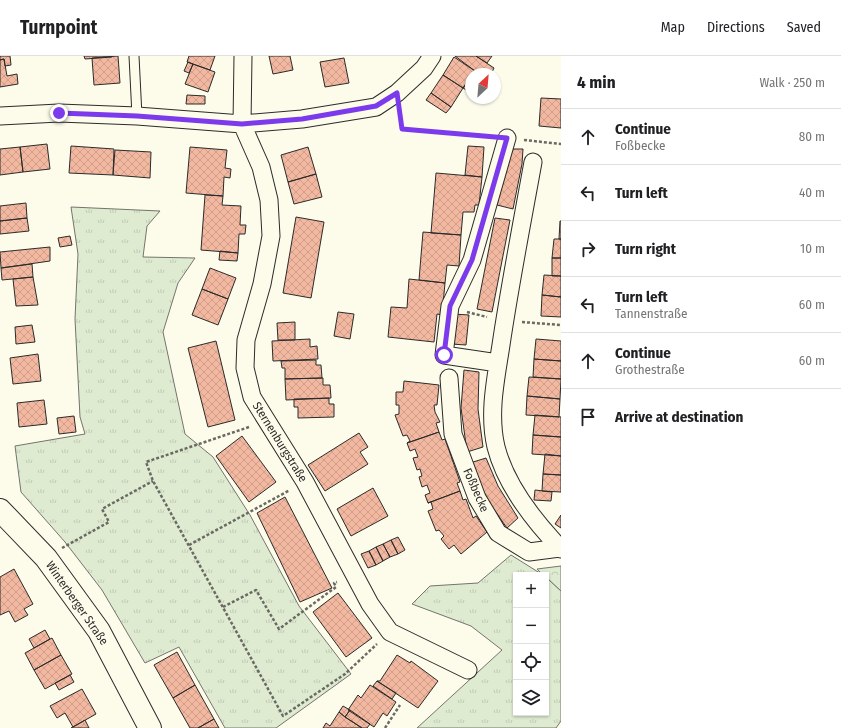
<!DOCTYPE html>
<html lang="en">
<head>
<meta charset="utf-8">
<style>
	:root { --surface:#fff; --page:#f2f2f2; --text:#202124; --muted:#757577; --line:#e0e0e0 }
	body { margin:0; font-family:"Fira Sans Condensed",sans-serif; background:var(--page); color:var(--text) }
	.controls { position:absolute; right:12px; bottom:12px; display:grid; overflow:hidden; border-radius:0px; box-shadow:0 1px 3px #0004 }
	.controls button { width:36px; height:36px; display:grid; place-items:center; padding:0; border:0; border-bottom:1px solid var(--line); background:var(--surface); color:var(--text); font:20px sans-serif }
	.compass { position:absolute; left:465px; top:12px; width:36px; height:36px; border-radius:50%; background:var(--surface); box-shadow:0 1px 3px #0004; rotate:26deg }
	.stop { position:absolute; width:12px; height:12px; margin:-9px; border:3px solid #7c3aed; border-radius:50%; background:#fff }
	.stop.end { background:#7c3aed; border-color:#fff; box-shadow:0 1px 4px #0008 }
	.list { margin:0; padding:0; list-style:none }
	h2 { display:flex; justify-content:space-between; align-items:center; height:52px; margin:0; padding:0 16px; font-size:17px }
	h2 small { font-size:13px; font-weight:400; color:var(--muted) }
	.list li { display:grid; grid-template-columns:26px 1fr auto; gap:12px; align-items:center; box-sizing:border-box; height:56px; padding:0 16px; border-top:1px solid var(--line) }
	.list b { display:block; font-size:15px; white-space:nowrap }
	.list p { margin:0; font-size:13px; white-space:nowrap; color:var(--muted) }
	.list em { font-size:13px; font-style:normal; color:var(--muted) }
	.icon { flex:none; width:22px; height:22px; fill:none; stroke:currentColor; stroke-width:2; stroke-linecap:round; stroke-linejoin:round }
	.map { position:relative; flex:none; width:561px; height:672px; overflow:hidden }
	header { display:flex; align-items:center; gap:24px; box-sizing:border-box; height:56px; padding:0 20px; background:var(--surface); border-bottom:1px solid var(--line) }
	header strong { font-size:19px }
	nav { display:flex; gap:22px; margin-inline-start:auto; font-size:14px }
	main { display:flex }
	aside { flex:1; background:var(--surface) }
	.map>svg:first-child { display:block }
	.grass { fill:url(#grass-tufts); stroke:#74746e }
	.forest { fill:url(#forest-crowns); stroke:#74746e }
	.building { fill:url(#building-cross-hatch); stroke:#2b2b2b }
	.lines { fill:none; stroke-linecap:round; stroke-linejoin:round }
	.lane-casing { stroke:#2b2b2b; stroke-width:11 }
	.street-casing { stroke:#2b2b2b; stroke-width:19 }
	.primary-casing { stroke:#2b2b2b; stroke-width:24 }
	.path { stroke:#6a6964; stroke-width:2.5; stroke-dasharray:3 2; stroke-linecap:butt }
	.lane { stroke:#fdfbea; stroke-width:9 }
	.street { stroke:#fdfbea; stroke-width:17 }
	.primary { stroke:#fdfbea; stroke-width:22 }
	.route { stroke:#7c3aed; stroke-width:5 }
	.labels { text-anchor:middle; dominant-baseline:central; stroke-width:3; stroke-linejoin:round; paint-order:stroke }
	.street-label { font-size:12px; fill:#2b2b2b; stroke:#fdfbea }
</style>
</head>
<body>
<header>
<strong>Turnpoint</strong>
<nav><a>Map</a><a>Directions</a><a>Saved</a></nav>
</header>
<main>
<div class="map">
<svg width="561" height="672" viewBox="0 0 561 672">
	<defs>
		<pattern id="grass-tufts" width="24" height="20" patternUnits="userSpaceOnUse"><rect width="24" height="20" fill="#deebd1"/><path d="M3 7l-1-3M5 7V3M7 7l1-3M15 17l-1-3M17 17v-4M19 17l1-3" fill="none" stroke="#bfcab4"/></pattern>
		<pattern id="forest-crowns" width="20" height="18" patternUnits="userSpaceOnUse"><rect width="20" height="18" fill="#deebd1"/><path d="M2 6a3 3 0 1 1 6 0M12 15a3 3 0 1 1 6 0" fill="none" stroke="#bfcab4"/></pattern>
		<pattern id="building-cross-hatch" width="8" height="8" patternUnits="userSpaceOnUse"><rect width="8" height="8" fill="#f2b8a0"/><path d="M0 0l8 8M0 8l8-8" fill="none" stroke="#d09e8a"/></pattern>
	</defs>
	<rect width="100%" height="100%" fill="#fdfbea"/>
	<path class="grass" d="M71,151L160,155L147,170L143,201L195,202L178,227L163,276L185,378L213,401L250,459L299,550L351,618L276,672H225L179,591L145,607L102,534L65,486L21,436L15,390L85,378L80,361L75,263L78,198Z
		M511,499L543,519H516V657H546V521L561,535V665L556,672H417L502,594L471,570L412,548L430,530L478,527Z"/>
	<path class="forest" d="M561,510V535L546,521V519H543L537,513Z"/>
	<path class="building" d="M0,0H10L11,9L5,10L4,3L0,4Z
		M84,0H112V1L85,3Z
		M118,0L120,27L94,29L92,2Z
		M189,0H215L210,14L187,6Z
		M269,0H290L293,14L273,18Z
		M455,0H476L494,12L491,18H473L475,15Z
		M476,0H492L487,7Z
		M454,1L475,15L463,32L443,19Z
		M344,2L349,27L325,31L320,6Z
		M4,3L7,20L17,18L18,28L0,31V4Z
		M188,6L193,8L189,17L184,15Z
		M193,8L215,16L208,36L185,28Z
		M443,19L463,32L451,51L431,37Z
		M471,20V37L463,32Z
		M431,37L451,51L446,57L426,44Z
		M187,39L205,40V48H186Z
		M541,42L561,43V72L539,70Z
		M47,88L50,113L23,116L20,91Z
		M71,90L114,93L113,119L69,117Z
		M468,90L484,91L482,121L465,119Z
		M20,91L23,116L0,119V93Z
		M190,91L227,94L225,112L231,113L230,122L224,121L223,140L186,137Z
		M308,91L316,118L288,126L281,99Z
		M509,93H523L522,108L513,153L497,149Z
		M115,94L151,96L150,122L113,119Z
		M436,117L482,121L479,149H475L474,156H463L461,179L431,177Z
		M316,118L322,141L294,148L288,126Z
		M205,139L223,140L222,149L241,150L240,169H246L245,178H239L238,197L201,194Z
		M26,147L27,162L0,165V150Z
		M296,161L324,166L311,242L283,237Z
		M27,162L29,175L0,178V165Z
		M495,162L510,164L492,256L477,253Z
		M560,165H561V183H559Z
		M423,176L461,179L459,210L447,209L445,227L419,224Z
		M70,180L72,189L60,191L58,182Z
		M554,183H561V202H552Z
		M50,191V205L1,212L0,196Z
		M220,195L238,197L237,205L219,204Z
		M552,202H561V220H552Z
		M32,208L33,221L2,224L1,212Z
		M210,212L236,222L228,243L202,233Z
		M544,219L561,220V241L542,239Z
		M33,221L38,249L16,250L13,223Z
		M409,223L445,227L442,259L437,258L434,286L388,281L391,251L407,252Z
		M202,233L228,243L218,269L192,259Z
		M542,239L561,241V261L541,260Z
		M338,256L354,258L350,283L334,280Z
		M453,258L469,259L466,289L451,288Z
		M295,266V284H278L277,267Z
		M32,269L35,286L16,288L15,271Z
		M310,283V291L317,290L318,303L273,305L272,285Z
		M536,283L561,285V305L534,303Z
		M216,285L235,364L208,371L188,292Z
		M38,298L41,325L13,328L10,302Z
		M534,303L561,305V323L533,321Z
		M316,304V309H321L322,322L285,323V312H282L281,305Z
		M464,314L479,316L478,353L483,391L467,396L461,352Z
		M529,321L561,323L560,343L527,340Z
		M322,322H323V329H330L331,342L286,344L285,323Z
		M404,325L439,329L437,349H434L435,356L440,366L436,367L439,376L407,387L410,385L407,379L403,380L395,359L399,358V349H396V336H403Z
		M527,340L560,343L559,361L526,359Z
		M329,342V348H334V361L298,362V351H294V343Z
		M44,344L47,368L19,371L17,347Z
		M535,359L561,361V381L533,379Z
		M74,360L76,376L59,378L57,362Z
		M439,376L442,384L445,383L451,400L460,426L457,427L460,435L428,447L425,439L430,437L427,429L422,431L419,421L422,420L420,413L417,414L413,402L418,401L415,393L410,395L407,387Z
		M359,377L368,391L360,396L368,408L325,435L308,409Z
		M533,379L561,381V400L532,398Z
		M242,380L276,426L249,446L216,400Z
		M545,398L561,400V419L543,418Z
		M486,402L498,430L518,462L507,472L488,445L470,407Z
		M543,418L561,419V436L542,435Z
		M373,432L388,460L351,480L337,453Z
		M535,434L552,436L551,445L534,444Z
		M460,435L463,444L466,443L473,462L476,460L487,476L461,498L454,489L449,493L441,483L444,480L439,474L436,475L428,455L433,453L431,446L428,447Z
		M285,441L332,532L300,546L257,457Z
		M561,459V472L555,468Z
		M398,481L405,494L398,498L391,484Z
		M391,484L398,498L390,501L383,488Z
		M383,488L390,501L383,505L376,491Z
		M376,491L383,505L376,509L369,495Z
		M369,495L376,509L368,512L361,498Z
		M14,513L33,548L24,553L28,559L15,566L9,555L0,559V521Z
		M338,537L372,582L346,601L313,556Z
		M45,574L50,583L34,592L29,583Z
		M52,582L61,599L34,614L25,597Z
		M177,596L195,629L173,642L154,609Z
		M61,599L72,618L45,633L34,614Z
		M397,599L410,607L411,605L438,625L418,652L377,625H380Z
		M70,619L74,626L59,634L55,627Z
		M377,625L396,637L392,643L373,630Z
		M195,629L214,663L198,672H190L173,642Z
		M370,629L396,646L387,660L383,657L374,671L348,654L358,639L361,642Z
		M82,633L96,658L73,671L65,657L57,662L50,650Z
		M343,650L350,654L345,661L339,656Z
		M350,654L370,668L367,672H362L345,661Z
		M339,656L345,661L362,672H323L326,667L330,670Z
		M214,663L219,672H198Z
		M85,664L89,672H71L73,671Z"/>
	<g class="lines">
		<defs>
			<path id="lane" d="M134,0L137,60"/>
			<path id="street" d="M243,0L242,68L261,111L269,144L271,180L262,228L246,284L245,312L252,341L305,426L370,548L390,576L468,614
				M0,60L59,57L137,60L242,68L302,63L376,51L397,37L424,12L432,0
				M533,106C522,167 510,228 501,289C496,322 488,357 496,391C506,430 534,465 561,493
				M498,307L444,299L450,250L472,204L507,82
				M449,322L453,378L477,442L498,477L529,496L560,492"/>
			<path id="primary" d="M0,454L46,502L99,575L150,672"/>
		</defs>
		<use href="#lane" class="lane-casing"/>
		<use href="#street" class="street-casing"/>
		<use href="#primary" class="primary-casing"/>
		<path class="path" d="M400,58L402,73L489,80
			M524,84L561,88
			M467,256L487,261
			M522,266L561,269
			M249,371L146,406L153,425L283,660L345,618L377,588
			M189,489L290,434
			M62,492L109,466L102,453L153,425
			M223,551L256,534L279,573L336,531L334,527L337,526
			M385,672L400,649"/>
		<use href="#lane" class="lane"/>
		<use href="#street" class="street"/>
		<use href="#primary" class="primary"/>
	</g>
	<g class="lines">
		<path class="route" d="M59,57L137,60L242,68L302,63L376,50L397,37L402,73L507,82L472,204L450,250L444,299"/>
	</g>
	<g class="labels">
		<g class="street-label">
			<text transform="translate(280 386) rotate(58)">Sternenburgstraße</text>
			<text transform="translate(476 434) rotate(66)">Foßbecke</text>
			<text transform="translate(77 547) rotate(55)">Winterberger Straße</text>
		</g>
	</g>
</svg>
<div class="controls">
<button>+</button>
<button>−</button>
<button><svg class="icon" aria-label="locate" viewBox="0 0 24 24"><circle cx="12" cy="12" r="6"/><path d="M12 2v4M12 18v4M2 12h4M18 12h4"/></svg></button>
<button><svg class="icon" aria-label="layers" viewBox="0 0 24 24"><path d="M12 4l9 5-9 5-9-5zM3 14l9 5 9-5"/></svg></button>
</div>
<svg class="compass" viewBox="-18 -18 36 36"><path d="M0-13l5 13h-10z" fill="#e53935"/><path d="M0 13l5-13h-10z" fill="#757577"/></svg>
<div class="stop" style="left:444px;top:299px"></div>
<div class="stop end" style="left:59px;top:57px"></div>
</div>
<aside>
<h2>4 min<small>Walk · 250 m</small></h2>
<ul class="list">
<li><svg class="icon" aria-label="ahead" viewBox="0 0 24 24"><path d="M12 20V5M6 11l6-6 6 6"/></svg><div><b>Continue</b><p>Foßbecke</p></div><em>80 m</em></li>
<li><svg class="icon" aria-label="left" viewBox="0 0 24 24"><path d="M17 20v-9H6M10 6l-5 5 5 5"/></svg><div><b>Turn left</b></div><em>40 m</em></li>
<li><svg class="icon" aria-label="right" viewBox="0 0 24 24"><path d="M7 20v-9h11M14 6l5 5-5 5"/></svg><div><b>Turn right</b></div><em>10 m</em></li>
<li><svg class="icon" aria-label="left" viewBox="0 0 24 24"><path d="M17 20v-9H6M10 6l-5 5 5 5"/></svg><div><b>Turn left</b><p>Tannenstraße</p></div><em>60 m</em></li>
<li><svg class="icon" aria-label="ahead" viewBox="0 0 24 24"><path d="M12 20V5M6 11l6-6 6 6"/></svg><div><b>Continue</b><p>Grothestraße</p></div><em>60 m</em></li>
<li><svg class="icon" aria-label="arrive" viewBox="0 0 24 24"><path d="M6 21V4h12l-3 4 3 4H6"/></svg><div><b>Arrive at destination</b></div></li>
</ul>
</aside>
</main>
</body>
</html>
